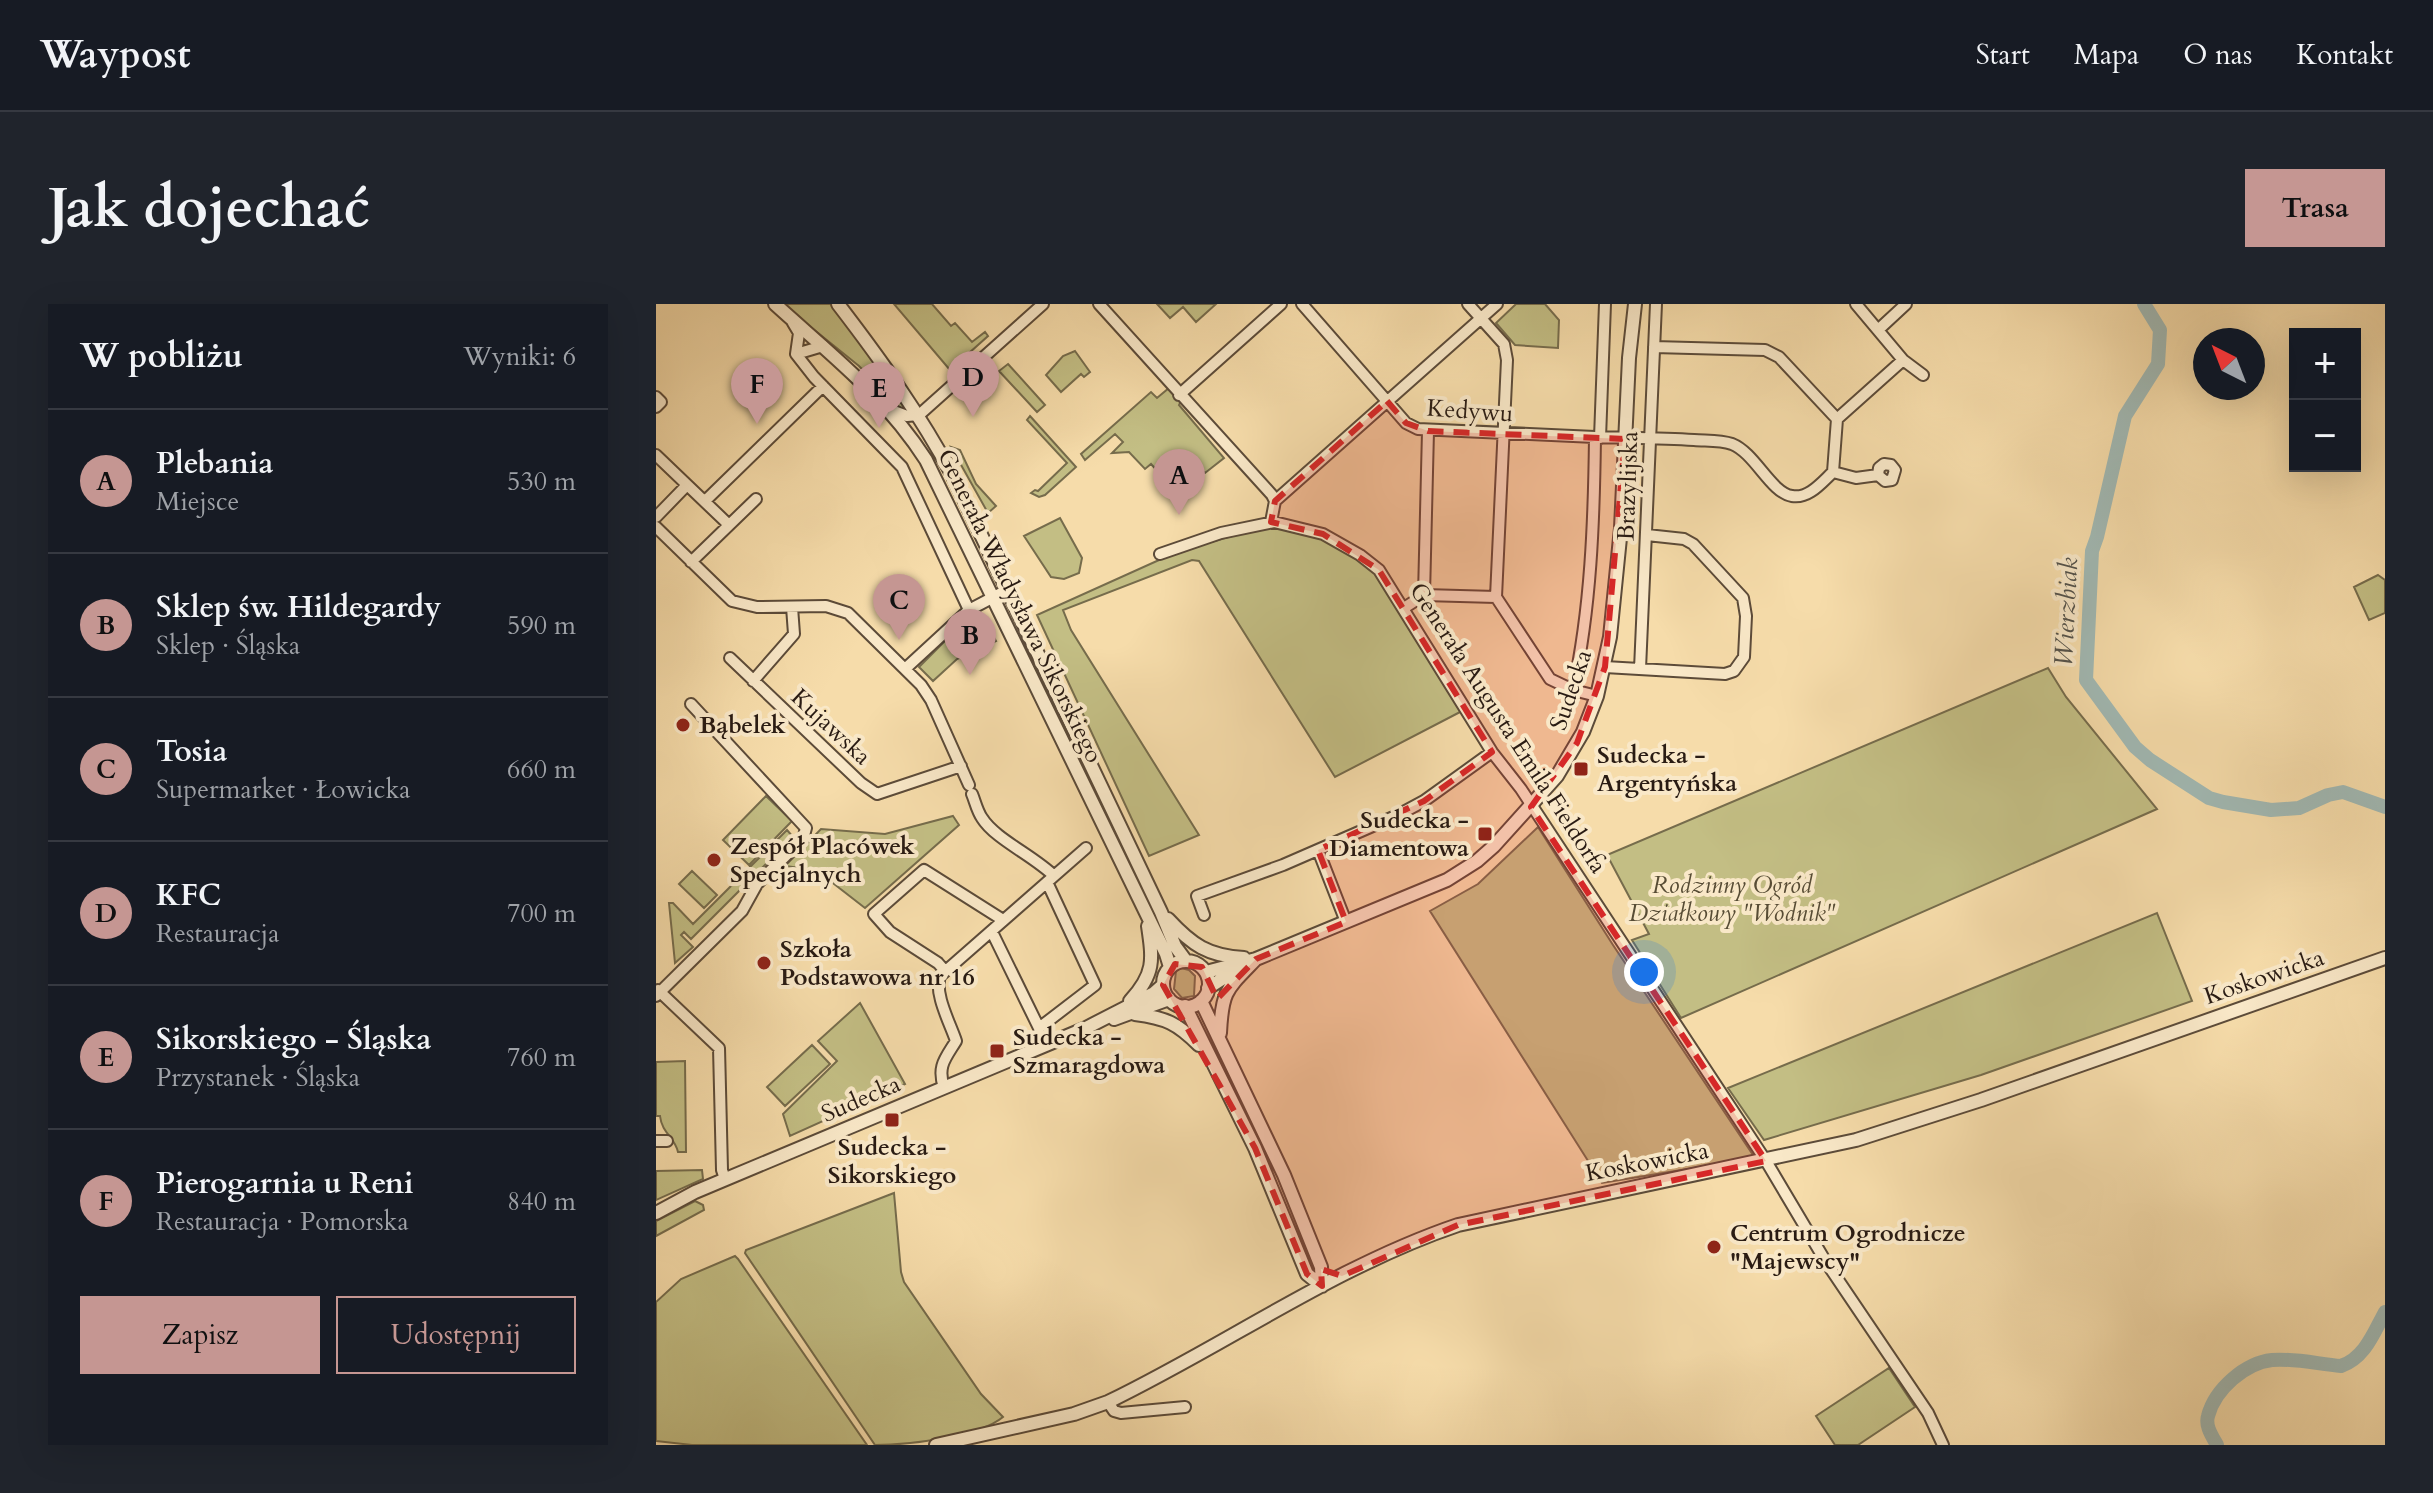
<!DOCTYPE html>
<html lang="pl">
<head>
<meta charset="utf-8">
<style>
	:root { --surface:#171b24; --page:#20242c; --text:#f1f3f6; --muted:#9ea1a6; --line:#363941; --accent:#c59692 }
	body { margin:0; font-family:Cardo,serif; background:var(--page); color:var(--text) }
	.controls { position:absolute; right:24px; top:24px; display:grid; overflow:hidden; border-radius:0px; box-shadow:0 8px 32px #0002 }
	.controls button { width:72px; height:72px; display:grid; place-items:center; padding:0; border:0; border-bottom:2px solid var(--line); background:var(--surface); color:var(--text); font:40px sans-serif }
	.compass { position:absolute; left:1537px; top:24px; width:72px; height:72px; border-radius:50%; background:var(--surface); box-shadow:0 8px 32px #0002; rotate:318deg }
	.you { position:absolute; left:988px; top:668px; width:28px; height:28px; margin:-20px; border:6px solid #fff; border-radius:50%; background:#1a73e8; box-shadow:0 0 0 12px #1a73e833 }
	.badge { display:grid; place-items:center; width:52px; height:52px; border-radius:50%; background:var(--accent); color:#111; font-size:26px; font-weight:700 }
	.pin { position:absolute; translate:-50% -66px; filter:drop-shadow(0 2px 4px #0008) }
	.pin::after { content:''; position:absolute; top:42px; width:28px; height:24px; background:inherit; clip-path:polygon(0 0,100% 0,50% 100%) }
	.list { margin:0; padding:0; list-style:none }
	h2 { display:flex; justify-content:space-between; align-items:center; height:104px; margin:0; padding:0 32px; font-size:34px }
	h2 small { font-size:26px; font-weight:400; color:var(--muted) }
	.list li { display:grid; grid-template-columns:52px 1fr auto; gap:24px; align-items:center; box-sizing:border-box; height:144px; padding:0 32px; border-top:2px solid var(--line) }
	.list b { display:block; font-size:30px; white-space:nowrap }
	.list p { margin:0; font-size:26px; white-space:nowrap; color:var(--muted) }
	.list em { font-size:26px; font-style:normal; color:var(--muted) }
	.actions { display:flex; gap:16px; padding:24px 32px }
	.actions a { flex:1; padding:18px 0; border:2px solid var(--accent); border-radius:0px; text-align:center; font-size:28px; color:var(--accent) }
	.actions .main { background:var(--accent); color:#111 }
	.map { position:relative; flex:none; width:1729px; height:1141px; overflow:hidden; border-radius:0px }
	header { display:flex; align-items:center; gap:48px; box-sizing:border-box; height:112px; padding:0 40px; background:var(--surface); border-bottom:2px solid var(--line) }
	header strong { font-size:38px }
	nav { display:flex; gap:44px; margin-inline-start:auto; font-size:28px }
	.intro { display:flex; align-items:center; justify-content:space-between; box-sizing:border-box; height:192px; padding:0 48px }
	h1 { margin:0; font-size:56px }
	.button { padding:20px 36px; border-radius:0px; background:var(--accent); color:#111; font-size:28px; font-weight:700 }
	main { display:flex; gap:48px; padding:0 48px }
	aside { flex:1; background:var(--surface); border-radius:0px; box-shadow:0 8px 32px #0002 }
	.map>svg:first-child { display:block }
	.green { fill:#c3be84; stroke:#766c4c; stroke-width:2 }
	.lines { fill:none; stroke-linecap:round; stroke-linejoin:round }
	.river { stroke:#a1b9b4; stroke-width:14 }
	.minor-casing { stroke:#5c4b39; stroke-width:14 }
	.tertiary-casing { stroke:#5c4b39; stroke-width:16 }
	.minor { stroke:#f9e8c8; stroke-width:10 }
	.tertiary { stroke:#f9e8c8; stroke-width:12 }
	.marked { fill:#d62828; fill-opacity:0.2; stroke:#d62828; stroke-width:6; stroke-dasharray:16 10; stroke-linejoin:round }
	.poi-dot { fill:#8f2418; stroke:#f9e8c8; stroke-width:3 }
	.labels { text-anchor:middle; dominant-baseline:central; stroke-width:8; stroke-linejoin:round; paint-order:stroke }
	.street-label { font-size:24px; fill:#291b13; stroke:#f9e8c8 }
	.poi-label { font-size:24px; font-weight:bold; fill:#291b13; stroke:#f9e8c8; text-anchor:start }
	.park-label { font-size:24px; font-style:italic; fill:#574c35; stroke:#f9e8c8 }
	.water-label { font-size:26px; font-style:italic; fill:#53524b; stroke:#f9e8c8 }
</style>
</head>
<body>
<header>
<strong>Waypost</strong>
<nav><a>Start</a><a>Mapa</a><a>O nas</a><a>Kontakt</a></nav>
</header>
<div class="intro"><h1>Jak dojechać</h1><a class="button">Trasa</a></div>
<main>
<aside>
<h2>W pobliżu<small>Wyniki: 6</small></h2>
<ul class="list">
<li><span class="badge">A</span><div><b>Plebania</b><p>Miejsce</p></div><em>530 m</em></li>
<li><span class="badge">B</span><div><b>Sklep św. Hildegardy</b><p>Sklep · Śląska</p></div><em>590 m</em></li>
<li><span class="badge">C</span><div><b>Tosia</b><p>Supermarket · Łowicka</p></div><em>660 m</em></li>
<li><span class="badge">D</span><div><b>KFC</b><p>Restauracja</p></div><em>700 m</em></li>
<li><span class="badge">E</span><div><b>Sikorskiego - Śląska</b><p>Przystanek · Śląska</p></div><em>760 m</em></li>
<li><span class="badge">F</span><div><b>Pierogarnia u Reni</b><p>Restauracja · Pomorska</p></div><em>840 m</em></li>
</ul>
<div class="actions"><a class="main">Zapisz</a><a>Udostępnij</a></div>
</aside>
<div class="map">
<svg width="1729" height="1141" viewBox="0 0 1729 1141">
	<rect width="100%" height="100%" fill="#f6dcaa"/>
	<filter id="stains"><feTurbulence type="fractalNoise" baseFrequency=".0025" numOctaves="4"/><feColorMatrix values="0 0 0 0 .2 0 0 0 0 .09 0 0 0 0 .02 0 0 0 .5 -.17"/></filter>
	<radialGradient id="worn" r=".72"><stop offset=".6" stop-color="#630" stop-opacity="0"/><stop offset="1" stop-color="#630" stop-opacity=".3"/></radialGradient>
	<path class="green" d="M126,0H176L256,109L245,105L203,62Z
		M238,0H276L295,22L299,19L316,38L329,28L332,32L294,66Z
		M501,0H560L540,18L527,3L514,14Z
		M860,0H889L903,16L902,44L859,41L840,19Z
		M419,47L434,68L428,73L425,70L405,88L390,71L407,52Z
		M352,60L389,101L381,108L343,67Z
		M513,84L525,97L523,101L568,154L549,169L540,160L515,182L495,160L489,165L473,148L456,149L467,138L459,130L429,156L425,150L495,88L501,94Z
		M374,112L420,163L389,191L383,193L375,189L379,186L382,187L411,159L371,116Z
		M295,143L304,146L320,180L340,202L332,209Z
		M404,214L426,254L423,269L408,275L395,273L368,232Z
		M615,221L673,237L715,263L806,407L679,473L543,257L536,256L407,306L415,326L543,531L493,552L381,311L523,247Z
		M1722,271L1729,276V309L1713,316L1698,283Z
		M325,310L340,337L301,355L277,377L263,363L312,314Z
		M1392,364L1410,393L1501,505L1025,714L976,636L993,630L951,551Z
		M110,492L136,517L93,561L67,536Z
		M297,512L303,521L209,604L160,566L129,562L165,525L229,530Z
		M882,523L957,641L1099,854L946,879L774,607L822,580Z
		M131,526L137,533L35,635L28,628L25,631L37,643L19,659L13,599H17L37,620Z
		M36,567L61,591L48,604L23,580Z
		M1501,609L1536,697L1325,771L1108,836L1072,784Z
		M525,664L533,666L539,672L538,692L526,694L518,685L520,667Z
		M204,699L249,780L134,832L127,810L181,757L162,737Z
		M156,741L174,760L129,802L111,783Z
		M29,757L30,848H22C19,833 6,830 4,812H0V758Z
		M46,866L47,875L0,896V867Z
		M238,889L245,968L248,978L325,1090L347,1113C323,1133 251,1141 219,1141L89,949L90,946Z
		M39,897L47,901L48,906L0,932V917Z
		M79,952L82,955L211,1141H36L0,1137V998L25,975Z
		M1233,1064L1259,1103L1202,1141H1179L1160,1112Z"/>
	<g class="lines">
		<path class="river" d="M1488,0L1504,26L1502,60L1469,112L1441,233L1436,247L1430,376L1479,443L1494,456L1553,494L1567,498L1615,506L1643,504L1672,491L1687,488L1729,503
			M1561,1141C1556,1132 1549,1122 1552,1112C1559,1085 1589,1059 1616,1056C1638,1054 1662,1060 1685,1062C1709,1054 1718,1028 1729,1008"/>
		<defs>
			<path id="minor" d="M443,0L616,191L619,197L615,218
				M646,0L750,119L762,125L939,133
				M812,0L848,40L851,56L840,293L894,375L917,386L941,392
				M137,19L143,29L140,50L158,73L246,163L313,306
				M1222,26L1250,0
				M998,43L1109,46L1123,53L1181,115
				M140,50L167,42
				M1247,56L1267,71
				M523,91L625,0
				M0,93L5,98L0,103
				M235,106L251,112L263,111L387,0
				M1181,115L1247,56L1200,0
				M772,127L768,291L840,293
				M944,134L949,0
				M0,151L72,220
				M1177,168L1181,115
				M49,197L167,82
				M619,197L841,0
				M0,213L31,181
				M0,223L76,297L101,303L170,302L192,309L265,381L275,396L313,481
				M504,250L565,229L618,218L667,230L704,251L723,266L836,448L865,485L1110,857L1170,958L1272,1109L1287,1141
				M35,258L100,195
				M748,304L768,291
				M74,354L205,479L221,490L305,462
				M949,363L1069,370L1078,367L1088,353L1090,312L1087,294L1037,240L1028,235L991,231
				M250,364L313,306L351,286
				M984,365L1000,0
				M97,377L138,330L136,303
				M917,386C935,304 938,217 939,133C972,134 1005,134 1038,136C1051,137 1064,136 1076,140C1099,149 1115,189 1136,192C1153,195 1166,178 1177,168L1200,174L1222,171L1229,177L1236,176L1239,166L1235,161L1228,160L1223,164L1222,171
				M316,490C319,497 321,507 326,514C339,535 378,552 398,572
				M662,546L690,618
				M548,611L541,592L627,561L742,511L768,497L836,448
				M336,628L383,724L439,681L391,578
				M289,667L282,659L234,628L218,610L268,566L347,616
				M2,686L63,744L66,866L69,875
				M0,692L86,607L101,580L147,535L150,524L35,400
				M288,784C281,762 289,755 300,737C294,719 278,690 284,672L430,544
				M0,837H11
				M452,1098L458,1107L465,1109L529,1103"/>
			<path id="tertiary" d="M119,0C175,51 229,92 270,156L510,650L514,663
				M182,0C225,56 263,109 297,172L505,608L519,642L530,657
				M512,615C536,641 552,652 588,654
				M507 680a23 23 0 1 1 46 0a23 23 0 1 1-46 0Z
				M550,668L600,655L791,576L821,557L838,542L901,472L927,428L941,392L954,333L965,224L973,54L979,0
				M552,684L583,664
				M474,697C499,670 497,656 492,622
				M545,697L628,871L665,963L666,982
				M529,702L599,844L651,970L666,982
				M479,710C510,714 521,719 543,741
				M458,715L513,695
				M564,729C566,687 570,686 599,656
				M0,909L39,888L428,725L498,689L507,681
				M280,1141L418,1110L452,1098C570,1041 678,963 802,921L1200,836L1325,796L1729,654"/>
		</defs>
		<use href="#minor" class="minor-casing"/>
		<use href="#tertiary" class="tertiary-casing"/>
		<use href="#minor" class="minor"/>
		<use href="#tertiary" class="tertiary"/>
	</g>
	<path class="marked" d="M731,97L750,119L772,127L969,135L949,363L921,439L875,503L1110,857L802,921L686,972L665,965L666,982L651,970L599,844L507,681L519,660L546,663L561,695L600,655L690,618L662,546L768,497L836,448L723,266L667,230L615,218L619,197Z"/>
	<g class="poi-dot">
		<circle cx="27" cy="421" r="8"/>
		<rect x="917" y="457" width="16" height="16" rx="4"/>
		<rect x="821" y="522" width="16" height="16" rx="4"/>
		<circle cx="58" cy="556" r="8"/>
		<circle cx="108" cy="659" r="8"/>
		<rect x="333" y="739" width="16" height="16" rx="4"/>
		<rect x="228" y="808" width="16" height="16" rx="4"/>
		<circle cx="1058" cy="943" r="8"/>
	</g>
	<g class="labels">
		<g class="street-label">
			<text transform="translate(814 107) rotate(4)">Kedywu</text>
			<text transform="translate(972 182) rotate(-88)">Brazylijska</text>
			<text transform="translate(364 302) rotate(64)">Generała Władysława Sikorskiego</text>
			<text transform="translate(915 386) rotate(-71)">Sudecka</text>
			<text transform="translate(175 423) rotate(43)">Kujawska</text>
			<text transform="translate(852 424) rotate(57)">Generała Augusta Emila Fieldorfa</text>
			<text transform="translate(1608 673) rotate(-19)">Koskowicka</text>
			<text transform="translate(205 795) rotate(-23)">Sudecka</text>
			<text transform="translate(991 858) rotate(-11)">Koskowicka</text>
		</g>
		<g class="poi-label">
			<text x="43" y="421">Bąbelek</text>
			<text x="941" y="451">Sudecka -<tspan x="941" dy="28">Argentyńska</tspan></text>
			<text x="813" y="516" text-anchor="end">Sudecka -<tspan x="813" dy="28">Diamentowa</tspan></text>
			<text x="74" y="542">Zespół Placówek<tspan x="74" dy="28">Specjalnych</tspan></text>
			<text x="124" y="645">Szkoła<tspan x="124" dy="28">Podstawowa nr 16</tspan></text>
			<text x="357" y="733">Sudecka -<tspan x="357" dy="28">Szmaragdowa</tspan></text>
			<text x="236" y="843" text-anchor="middle">Sudecka -<tspan x="236" dy="28">Sikorskiego</tspan></text>
			<text x="1074" y="929">Centrum Ogrodnicze<tspan x="1074" dy="28">"Majewscy"</tspan></text>
		</g>
		<g class="park-label">
			<text x="1076" y="581">Rodzinny Ogród<tspan x="1076" dy="28">Działkowy "Wodnik"</tspan></text>
		</g>
		<g class="water-label">
			<text transform="translate(1410 308) rotate(-87)">Wierzbiak</text>
		</g>
	</g>
	<rect width="100%" height="100%" filter="url(#stains)"/>
	<rect width="100%" height="100%" fill="url(#worn)"/>
</svg>
<div class="controls">
<button>+</button>
<button>−</button>
</div>
<svg class="compass" viewBox="-18 -18 36 36"><path d="M0-13l5 13h-10z" fill="#e53935"/><path d="M0 13l5-13h-10z" fill="#9ea1a6"/></svg>
<div class="you"></div>
<div class="pin badge" style="left:523px;top:211px">A</div>
<div class="pin badge" style="left:314px;top:371px">B</div>
<div class="pin badge" style="left:243px;top:336px">C</div>
<div class="pin badge" style="left:317px;top:113px">D</div>
<div class="pin badge" style="left:223px;top:124px">E</div>
<div class="pin badge" style="left:101px;top:120px">F</div>
</div>
</main>
</body>
</html>
